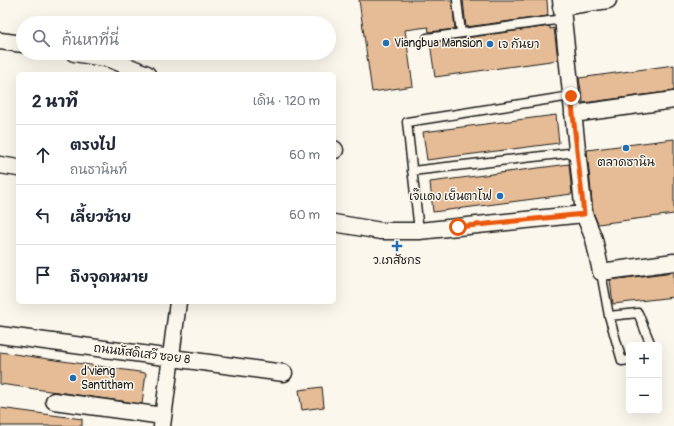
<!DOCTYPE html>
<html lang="th">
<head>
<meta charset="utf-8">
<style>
	:root { --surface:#fff; --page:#f6f6f7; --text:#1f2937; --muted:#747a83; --line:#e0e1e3 }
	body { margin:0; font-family:Pangolin,"Playpen Sans Thai",sans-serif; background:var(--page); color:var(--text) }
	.controls { position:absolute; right:12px; bottom:12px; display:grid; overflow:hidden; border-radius:6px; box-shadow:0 4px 16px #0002 }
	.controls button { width:36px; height:36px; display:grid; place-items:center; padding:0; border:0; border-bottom:1px solid var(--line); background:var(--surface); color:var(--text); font:20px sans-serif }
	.stop { position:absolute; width:12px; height:12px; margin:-9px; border:3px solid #ea580c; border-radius:50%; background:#fff }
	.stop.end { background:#ea580c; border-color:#fff; box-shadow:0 1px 4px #0008 }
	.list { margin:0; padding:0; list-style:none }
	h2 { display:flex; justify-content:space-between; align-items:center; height:52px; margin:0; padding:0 16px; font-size:17px }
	h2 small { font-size:13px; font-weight:400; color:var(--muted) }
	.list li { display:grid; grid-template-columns:26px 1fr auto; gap:12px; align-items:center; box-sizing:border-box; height:60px; padding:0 16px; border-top:1px solid var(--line) }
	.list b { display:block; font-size:15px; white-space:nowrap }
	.list p { margin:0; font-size:13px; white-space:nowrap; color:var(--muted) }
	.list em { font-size:13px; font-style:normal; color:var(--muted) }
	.icon { flex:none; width:22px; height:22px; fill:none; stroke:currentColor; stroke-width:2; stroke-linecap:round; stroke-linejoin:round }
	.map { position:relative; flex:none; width:674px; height:426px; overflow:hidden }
	.search { position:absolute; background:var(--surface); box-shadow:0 4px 16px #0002; left:16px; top:16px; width:320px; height:44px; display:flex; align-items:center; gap:10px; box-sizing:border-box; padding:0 14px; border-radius:22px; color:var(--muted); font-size:15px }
	.panel { position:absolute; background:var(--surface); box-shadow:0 4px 16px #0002; left:16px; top:72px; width:320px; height:232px; border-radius:6px }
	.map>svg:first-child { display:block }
	.building { fill:#e5bc95; stroke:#1c1c1c }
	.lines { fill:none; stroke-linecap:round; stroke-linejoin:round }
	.lane-casing { stroke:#1c1c1c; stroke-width:11 }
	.street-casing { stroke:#1c1c1c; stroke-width:19 }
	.lane { stroke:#fbf7ec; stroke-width:8 }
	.street { stroke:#fbf7ec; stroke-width:16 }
	.route { stroke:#ea580c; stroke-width:5 }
	.poi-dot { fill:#1f6fb2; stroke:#fbf7ec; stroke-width:1.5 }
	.labels { text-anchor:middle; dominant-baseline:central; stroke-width:3; stroke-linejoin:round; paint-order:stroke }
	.poi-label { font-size:12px; fill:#1c1c1c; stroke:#fbf7ec; text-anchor:start }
	.street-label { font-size:12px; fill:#1c1c1c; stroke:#fbf7ec }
</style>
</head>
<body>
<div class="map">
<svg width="674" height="426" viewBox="0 0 674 426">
	<rect width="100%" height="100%" fill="#fbf7ec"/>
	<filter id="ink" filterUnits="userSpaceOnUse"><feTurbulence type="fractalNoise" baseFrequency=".025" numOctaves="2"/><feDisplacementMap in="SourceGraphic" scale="8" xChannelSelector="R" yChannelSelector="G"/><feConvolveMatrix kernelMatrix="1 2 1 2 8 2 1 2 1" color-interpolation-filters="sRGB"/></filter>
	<g filter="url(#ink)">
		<path class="building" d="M359,0H452L455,29L429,32L428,27L405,30L413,86L372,92Z
			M463,0H547L548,16L466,27Z
			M550,26V29L554,28L558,60L435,77L430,43Z
			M674,65V91L583,103L579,78Z
			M556,115L559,143L427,160L423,132Z
			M674,139V214L598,224L593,212L587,150Z
			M569,164L572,194L433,212L430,182Z
			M674,272V297L613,304L610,280Z
			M0,352L146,373L142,404L0,384Z
			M322,387L324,407L302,410L299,390Z
			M0,408L82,419V426H0Z"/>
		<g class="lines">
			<defs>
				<path id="lane" d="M457,0L461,33
					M427,38L563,19
					M412,171L577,152
					M419,231L407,122L571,96
					M601,272L609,316L622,361L629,360
					M609,316L638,313L651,345"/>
				<path id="street" d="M561,0L584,214L594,239L601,272L674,262
					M561,7L608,0
					M0,41L23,44
					M74,53L110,59L147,74
					M573,114L674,100
					M334,149L335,150
					M0,165L18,168
					M334,223L381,231H419L584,214
					M0,335L284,373
					M54,401L163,416
					M162,426L178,302"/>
			</defs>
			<use href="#lane" class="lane-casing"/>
			<use href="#street" class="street-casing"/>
			<use href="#lane" class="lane"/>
			<use href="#street" class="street"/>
		</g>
	</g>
	<g class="lines" filter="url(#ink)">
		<path class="route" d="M458,227L584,214L571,96"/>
	</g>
	<g class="poi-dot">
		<circle cx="386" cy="43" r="4"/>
		<circle cx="490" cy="44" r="4"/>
		<circle cx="626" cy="148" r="4"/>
		<circle cx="500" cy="196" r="4"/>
		<path d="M395 240h4v4h4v4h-4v4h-4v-4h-4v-4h4z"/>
		<circle cx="73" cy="378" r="4"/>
	</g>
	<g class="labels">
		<g class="poi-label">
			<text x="394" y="43">Viangbua Mansion</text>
			<text x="498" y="44">เจ กันยา</text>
			<text x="626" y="162" text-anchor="middle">ตลาดธานิน</text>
			<text x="492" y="196" text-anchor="end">เจ๊แดง เย็นตาโฟ</text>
			<text x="397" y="260" text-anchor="middle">ว.เภสัชกร</text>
			<text x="81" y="371">d'vieng<tspan x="81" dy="14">Santitham</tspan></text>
		</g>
		<g class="street-label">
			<text transform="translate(142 354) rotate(7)">ถนนหัสดิเสวี ซอย 8</text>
		</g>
	</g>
</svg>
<div class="controls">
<button>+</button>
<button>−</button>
</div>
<div class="stop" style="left:458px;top:227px"></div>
<div class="stop end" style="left:571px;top:96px"></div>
<div class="search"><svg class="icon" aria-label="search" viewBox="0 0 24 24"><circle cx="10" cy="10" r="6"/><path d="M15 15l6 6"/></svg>ค้นหาที่นี่</div>
<section class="panel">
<h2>2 นาที<small>เดิน · 120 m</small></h2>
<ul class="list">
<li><svg class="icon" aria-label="ahead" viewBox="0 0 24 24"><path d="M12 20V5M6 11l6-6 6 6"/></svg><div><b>ตรงไป</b><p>ถนธานินท์</p></div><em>60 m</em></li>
<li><svg class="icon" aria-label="left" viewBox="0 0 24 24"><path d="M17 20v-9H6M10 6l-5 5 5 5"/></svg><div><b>เลี้ยวซ้าย</b></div><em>60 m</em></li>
<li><svg class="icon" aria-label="arrive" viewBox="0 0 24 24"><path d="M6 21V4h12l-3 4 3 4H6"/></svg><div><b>ถึงจุดหมาย</b></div></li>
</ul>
</section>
</div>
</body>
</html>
